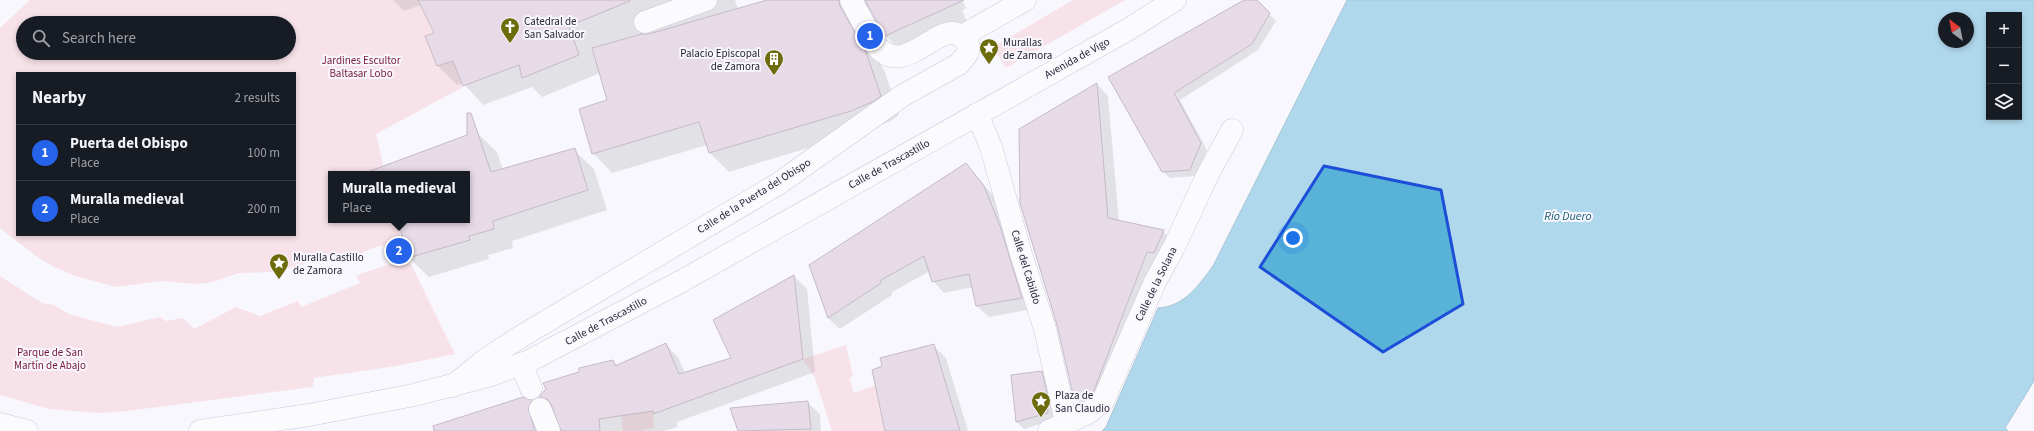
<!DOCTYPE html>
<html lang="en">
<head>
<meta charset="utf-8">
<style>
	:root { --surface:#171b24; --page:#20242c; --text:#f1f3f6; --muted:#9ea1a6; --line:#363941; --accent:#2563eb }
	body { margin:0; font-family:"Source Sans 3",sans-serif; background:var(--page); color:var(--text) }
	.controls { position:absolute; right:12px; top:12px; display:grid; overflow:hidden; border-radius:0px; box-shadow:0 2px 6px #0003 }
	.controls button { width:36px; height:36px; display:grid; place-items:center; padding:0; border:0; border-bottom:1px solid var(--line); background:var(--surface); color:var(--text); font:20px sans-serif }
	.compass { position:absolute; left:1938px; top:12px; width:36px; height:36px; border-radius:50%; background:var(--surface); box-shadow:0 2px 6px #0003; rotate:328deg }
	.you { position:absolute; left:1293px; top:238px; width:14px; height:14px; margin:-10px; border:3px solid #fff; border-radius:50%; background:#1a73e8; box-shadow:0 0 0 6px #1a73e833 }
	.badge { display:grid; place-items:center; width:26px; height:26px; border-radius:50%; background:var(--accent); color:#fff; font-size:13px; font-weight:700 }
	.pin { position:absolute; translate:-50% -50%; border:2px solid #fff; box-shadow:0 1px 4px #0006 }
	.popup { position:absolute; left:328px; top:171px; width:142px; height:52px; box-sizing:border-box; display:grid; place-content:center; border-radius:0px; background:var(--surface); filter:drop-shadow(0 1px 3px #0005); font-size:13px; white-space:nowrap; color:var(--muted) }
	.popup b { font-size:15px; color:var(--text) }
	.popup::after { content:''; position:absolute; left:50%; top:100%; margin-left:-8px; border:8px solid transparent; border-top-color:var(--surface) }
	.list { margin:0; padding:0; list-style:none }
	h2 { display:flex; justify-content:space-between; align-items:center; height:52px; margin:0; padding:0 16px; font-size:17px }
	h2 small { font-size:13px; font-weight:400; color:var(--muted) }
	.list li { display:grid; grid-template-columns:26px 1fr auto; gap:12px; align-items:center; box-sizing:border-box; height:56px; padding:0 16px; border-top:1px solid var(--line) }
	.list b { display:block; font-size:15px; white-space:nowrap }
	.list p { margin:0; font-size:13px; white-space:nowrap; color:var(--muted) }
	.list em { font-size:13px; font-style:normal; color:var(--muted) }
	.icon { flex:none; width:22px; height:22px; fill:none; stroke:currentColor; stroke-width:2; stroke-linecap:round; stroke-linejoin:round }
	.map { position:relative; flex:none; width:2034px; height:431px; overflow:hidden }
	.search { position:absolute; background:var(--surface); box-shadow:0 2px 6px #0003; left:16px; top:16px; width:280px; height:44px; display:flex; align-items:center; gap:10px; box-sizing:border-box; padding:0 14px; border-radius:22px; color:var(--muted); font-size:15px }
	.panel { position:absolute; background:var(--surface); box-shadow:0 2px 6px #0003; left:16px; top:72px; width:280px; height:164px; border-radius:0px }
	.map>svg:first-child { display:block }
	.green { fill:#f8c7d1; fill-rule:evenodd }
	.water { fill:#59b2d7; stroke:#4a88a5; fill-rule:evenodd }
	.shadow { fill:#0003 }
	.building { fill:#d4b8cf; stroke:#896f85 }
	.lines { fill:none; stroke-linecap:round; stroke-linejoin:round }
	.street-casing { stroke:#978fad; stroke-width:23 }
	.secondary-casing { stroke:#978fad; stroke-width:23 }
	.street { stroke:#fff; stroke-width:22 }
	.secondary { stroke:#fff; stroke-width:22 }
	.marked { fill:none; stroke:#1d4ed8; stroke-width:3; stroke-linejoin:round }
	.labels { text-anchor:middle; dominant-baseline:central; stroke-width:4; stroke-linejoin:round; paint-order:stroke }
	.poi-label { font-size:11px; fill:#282531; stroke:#f8f7fe; text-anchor:start }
	.street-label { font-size:11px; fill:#282531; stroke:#f8f7fe }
	.park-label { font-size:11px; fill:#771839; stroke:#f8f7fe }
	.water-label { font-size:12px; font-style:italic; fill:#1a5f79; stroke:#f8f7fe }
</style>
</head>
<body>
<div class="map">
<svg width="2034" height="431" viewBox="0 0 2034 431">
	<rect width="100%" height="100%" fill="#f8f7fe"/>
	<path class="green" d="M30,0H418L433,33L426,36L437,66L453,61L463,87L376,134L385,174H331V220H398L403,240L373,248L339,263L335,255L274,272L239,273L213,282L197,284L161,281L116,287L78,277L52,266L36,256L0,228V28ZM23,23H289V53H23ZM17,73H295V235H17Z
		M1073,0H1125L1006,68L993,47Z
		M408,258L455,354L396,366L314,378L313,387L127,411L100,413L49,409L0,395V276L42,303L54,305L69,314L117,327L160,317L166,321L183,318L194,329L236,307L260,316L298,301L301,307L360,283L356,276L360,274Z
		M846,345L853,376L849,378L854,393L875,385L885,431H832L815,378L803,359Z
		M643,354L651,389L654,427L642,431H623L615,366Z"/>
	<path class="water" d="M1347,0H2034V381L2005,428L2008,431H1102L1106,427L1158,308C1185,306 1198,286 1213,266ZM1989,15H2019V117H1989ZM1944,18H1968V42H1944Z"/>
	<path class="shadow" d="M393,0H735L738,9L771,0H962L966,8L962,11L969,26L900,50L880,30L879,24L869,7L865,8L859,26L885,72L899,115L891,121L870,129L729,172L709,152L707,145L612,173L593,153L608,101L600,73L542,97L532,87L483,105L463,83L457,85L438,66L435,33L421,5L404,11Z
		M1246,0H1255L1276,21L1258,50L1180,100L1207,150L1197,176L1170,178L1162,171L1109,77Z
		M1097,84L1108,96L1119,222L1163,231L1175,243L1086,410L1075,398Z
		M477,133L497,152L503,170L574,150L594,169L607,210L512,241L513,248L488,255L489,259L429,277L409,258L399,220H467V174H386Z
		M966,164L996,199L1033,309L989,317L977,306L973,287L944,293L933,281L930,271L892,292V295L840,329L828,318L810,266Z
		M794,276L807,289L815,372L677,422L678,427L664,431H562L553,409L541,397L613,361L618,366L666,345L678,357L685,373L733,358Z
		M933,345L946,358L968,431H886L884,367Z
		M1041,372L1048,379L1054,420L1024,429L1017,422L1012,376Z
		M531,401L544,414L542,431H463Z
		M807,402L820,414L821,431H739L732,409Z"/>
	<path class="building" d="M418,0H630V1L569,26L579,55L522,78L519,65L463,86L453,61L437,66L425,36L434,33Z
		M767,0H839L840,6L866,52L881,96L872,102L851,111L709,153L699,122L592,154L579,109L607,100L592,48L642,34H649Z
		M865,0H964L885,36L879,31L878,24Z
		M1244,0H1257L1270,13L1252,44L1174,93L1201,143L1190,170L1162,172L1108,77Z
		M1097,83L1108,218L1164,230L1154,253L1147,252L1093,393L1074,399L1057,325L1020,203L1019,129Z
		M467,113H471L491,172L575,148L588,190L493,221L494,229L469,236L470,240L408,258L398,220H467V223V174H371L370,171L467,135Z
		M966,163L984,186L1000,226L1022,298L976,306L969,274L932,282L924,256L881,280V283L828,318L809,265Z
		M794,275L803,359L653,414V411L599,419L600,431H561L551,404L547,399L539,397L546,389L543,383L579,372V368L613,360L615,366L666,343L679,374L731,358L713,320Z
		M934,344L960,431H885L872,370L882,366L880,358Z
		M1042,371L1050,406H1047L1048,413L1016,422L1011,375Z
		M523,397L532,400L528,408L535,431H434L433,426Z
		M808,401L811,429L738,431L730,408Z"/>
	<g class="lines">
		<defs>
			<path id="street" d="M851,0L867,30
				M645,22L706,0
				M962,36L1025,0
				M977,114L991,147L1021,254L1045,329L1066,422
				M521,364L531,388
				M453,386L485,360L520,337L778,184L902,96L959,64L967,54L969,47C947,0 905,91 873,41
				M540,409L549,431
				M1049,431L1088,413L1103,401L1155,282L1175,245L1208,174L1232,130"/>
			<path id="secondary" d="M0,424L27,431
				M200,431L309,415L414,395L491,375L529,361L680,282L1129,29L1175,0"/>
		</defs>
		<use href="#street" class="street-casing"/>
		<use href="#secondary" class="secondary-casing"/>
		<use href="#street" class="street"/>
		<use href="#secondary" class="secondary"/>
	</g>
	<path d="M0 0H2034V431H0ZM1324,166L1441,190L1463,304L1383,352L1260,267Z" fill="#f8f7fe" fill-opacity=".55" fill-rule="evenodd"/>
	<path class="marked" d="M1324,166L1441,190L1463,304L1383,352L1260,267Z"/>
	<defs>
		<symbol id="church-pin" viewBox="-11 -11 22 30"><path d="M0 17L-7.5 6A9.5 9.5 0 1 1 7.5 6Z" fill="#6d6c0b" stroke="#f8f7fe"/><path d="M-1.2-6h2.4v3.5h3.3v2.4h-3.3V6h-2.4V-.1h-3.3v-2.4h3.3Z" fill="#fff"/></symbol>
		<symbol id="sight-pin" viewBox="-11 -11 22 30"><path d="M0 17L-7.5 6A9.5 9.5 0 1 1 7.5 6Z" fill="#6d6c0b" stroke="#f8f7fe"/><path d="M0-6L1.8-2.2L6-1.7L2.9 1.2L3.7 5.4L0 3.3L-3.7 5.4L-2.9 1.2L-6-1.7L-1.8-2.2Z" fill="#fff"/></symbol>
		<symbol id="building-pin" viewBox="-11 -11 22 30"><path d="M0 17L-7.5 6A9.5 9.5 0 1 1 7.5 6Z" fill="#6d6c0b" stroke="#f8f7fe"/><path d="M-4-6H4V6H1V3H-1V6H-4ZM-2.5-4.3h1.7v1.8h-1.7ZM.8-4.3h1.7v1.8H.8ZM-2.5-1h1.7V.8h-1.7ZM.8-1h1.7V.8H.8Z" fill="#fff"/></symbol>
	</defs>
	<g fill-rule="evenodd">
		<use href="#church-pin" x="499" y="16" width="22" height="30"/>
		<use href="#sight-pin" x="978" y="37" width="22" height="30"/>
		<use href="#building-pin" x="763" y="48" width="22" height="30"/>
		<use href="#sight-pin" x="268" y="252" width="22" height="30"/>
		<use href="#sight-pin" x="1030" y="390" width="22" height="30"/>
	</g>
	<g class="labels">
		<g class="poi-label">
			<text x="524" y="21">Catedral de<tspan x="524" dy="13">San Salvador</tspan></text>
			<text x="1003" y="42">Murallas<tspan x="1003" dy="13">de Zamora</tspan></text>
			<text x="760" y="53" text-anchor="end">Palacio Episcopal<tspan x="760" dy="13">de Zamora</tspan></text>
			<text x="293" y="257">Muralla Castillo<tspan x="293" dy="13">de Zamora</tspan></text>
			<text x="1055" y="395">Plaza de<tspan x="1055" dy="13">San Claudio</tspan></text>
		</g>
		<g class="street-label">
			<text transform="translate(1077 58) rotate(-29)">Avenida de Vigo</text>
			<text transform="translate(889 164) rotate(-29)">Calle de Trascastillo</text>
			<text transform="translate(754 196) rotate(-32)">Calle de la Puerta del Obispo</text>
			<text transform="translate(1026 267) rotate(73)">Calle del Cabildo</text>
			<text transform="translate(1156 284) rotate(-64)">Calle de la Solana</text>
			<text transform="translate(606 321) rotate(-28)">Calle de Trascastillo</text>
		</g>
		<g class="park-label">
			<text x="361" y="60">Jardines Escultor<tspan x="361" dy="13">Baltasar Lobo</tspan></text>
			<text x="50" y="352">Parque de San<tspan x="50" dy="13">Martín de Abajo</tspan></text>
		</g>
		<g class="water-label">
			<text x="1568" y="216">Río Duero</text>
		</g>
	</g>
</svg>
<div class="controls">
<button>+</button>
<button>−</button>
<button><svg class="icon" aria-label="layers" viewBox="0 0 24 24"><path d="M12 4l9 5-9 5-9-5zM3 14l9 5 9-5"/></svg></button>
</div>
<svg class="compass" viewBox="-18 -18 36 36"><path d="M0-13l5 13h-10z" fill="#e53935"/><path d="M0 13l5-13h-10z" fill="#9ea1a6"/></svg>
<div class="you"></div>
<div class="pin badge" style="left:870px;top:36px">1</div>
<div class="pin badge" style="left:399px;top:251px">2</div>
<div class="popup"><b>Muralla medieval</b>Place</div>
<div class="search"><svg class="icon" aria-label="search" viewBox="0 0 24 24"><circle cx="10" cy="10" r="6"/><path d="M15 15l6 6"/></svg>Search here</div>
<section class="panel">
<h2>Nearby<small>2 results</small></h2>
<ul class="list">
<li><span class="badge">1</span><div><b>Puerta del Obispo</b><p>Place</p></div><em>100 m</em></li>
<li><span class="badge">2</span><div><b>Muralla medieval</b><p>Place</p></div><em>200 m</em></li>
</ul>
</section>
</div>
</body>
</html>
